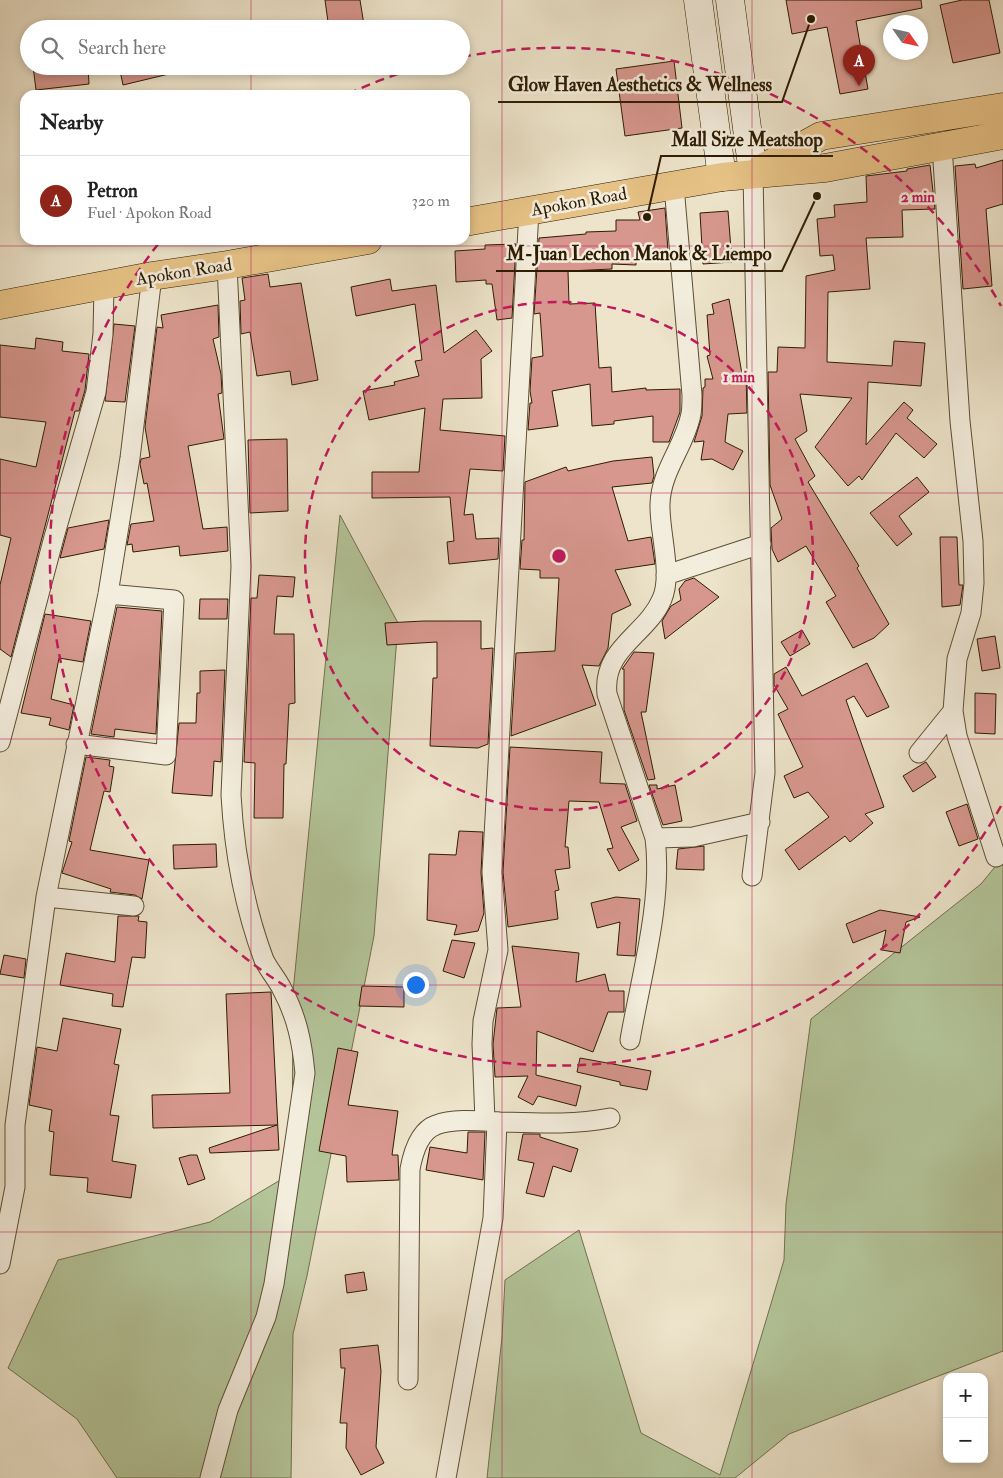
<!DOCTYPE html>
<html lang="en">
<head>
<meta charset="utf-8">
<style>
	:root { --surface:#fff; --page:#f2f2f2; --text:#222; --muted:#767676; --line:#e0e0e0; --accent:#8f2418 }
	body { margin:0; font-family:"IM FELL Double Pica",serif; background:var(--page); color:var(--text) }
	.controls { position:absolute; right:15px; bottom:15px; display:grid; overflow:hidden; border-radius:10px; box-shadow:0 2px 8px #0003 }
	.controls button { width:45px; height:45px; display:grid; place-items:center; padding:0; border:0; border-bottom:1px solid var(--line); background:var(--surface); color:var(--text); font:25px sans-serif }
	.compass { position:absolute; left:883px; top:15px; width:45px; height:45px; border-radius:50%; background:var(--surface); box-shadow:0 2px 8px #0003; rotate:124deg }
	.you { position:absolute; left:415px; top:984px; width:18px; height:18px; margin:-12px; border:4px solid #fff; border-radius:50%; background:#1a73e8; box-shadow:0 0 0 8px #1a73e833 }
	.badge { display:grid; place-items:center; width:32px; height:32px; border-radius:50%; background:var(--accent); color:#fff; font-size:16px; font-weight:700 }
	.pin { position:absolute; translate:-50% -41px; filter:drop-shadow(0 1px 2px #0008) }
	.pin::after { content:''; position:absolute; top:26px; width:18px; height:15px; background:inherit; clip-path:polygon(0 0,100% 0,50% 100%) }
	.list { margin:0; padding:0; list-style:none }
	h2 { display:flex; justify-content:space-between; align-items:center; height:65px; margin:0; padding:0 20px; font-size:21px }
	h2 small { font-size:16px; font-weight:400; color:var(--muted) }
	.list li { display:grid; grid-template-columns:32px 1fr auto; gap:15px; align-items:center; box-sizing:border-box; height:90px; padding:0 20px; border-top:1px solid var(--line) }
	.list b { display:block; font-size:19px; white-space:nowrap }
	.list p { margin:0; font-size:16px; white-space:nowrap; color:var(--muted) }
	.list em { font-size:16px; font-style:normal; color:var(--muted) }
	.icon { flex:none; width:28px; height:28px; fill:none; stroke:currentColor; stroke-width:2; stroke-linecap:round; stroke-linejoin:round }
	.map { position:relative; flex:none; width:1003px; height:1478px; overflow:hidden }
	.search { position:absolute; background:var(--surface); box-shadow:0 2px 8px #0003; left:20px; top:20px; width:450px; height:55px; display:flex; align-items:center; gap:12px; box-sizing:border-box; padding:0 18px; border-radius:28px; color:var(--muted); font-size:19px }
	.panel { position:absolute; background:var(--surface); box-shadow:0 2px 8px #0003; left:20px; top:90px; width:450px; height:155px; border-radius:15px }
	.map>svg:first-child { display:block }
	.green { fill:#b4c59a; stroke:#71704e }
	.building { fill:#d7978e; stroke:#2e1c02 }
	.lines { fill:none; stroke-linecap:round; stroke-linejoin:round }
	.street-casing { stroke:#5e4e34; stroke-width:21 }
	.secondary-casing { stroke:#2e1c02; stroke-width:29 }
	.highway-casing { stroke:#2e1c02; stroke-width:29 }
	.street { stroke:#f3eddd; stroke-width:19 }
	.secondary { stroke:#f3eddd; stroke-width:28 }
	.highway { stroke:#e6c286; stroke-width:28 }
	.grid { fill:none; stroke:#c2185b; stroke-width:1; stroke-opacity:0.55 }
	.ring { fill:none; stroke:#c2185b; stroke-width:2.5; stroke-dasharray:9 6 }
	.labels { text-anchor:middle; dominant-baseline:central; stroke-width:5; stroke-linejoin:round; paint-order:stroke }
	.street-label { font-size:18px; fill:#2e1c02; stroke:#f3eddd }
	.centre { fill:#c2185b; stroke:#f3eddd; stroke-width:2.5 }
	.ring-label { font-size:15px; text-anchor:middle; font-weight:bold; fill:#c2185b; stroke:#f3eddd; stroke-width:5; stroke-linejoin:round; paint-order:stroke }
	.leader { fill:none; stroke:#2e1c02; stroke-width:2 }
	.callout-dot { fill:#2e1c02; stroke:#f3eddd; stroke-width:2 }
	.callout-label { font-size:19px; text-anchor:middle; font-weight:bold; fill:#2e1c02; stroke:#f3eddd; stroke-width:5; stroke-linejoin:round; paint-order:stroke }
</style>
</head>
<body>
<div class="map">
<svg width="1003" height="1478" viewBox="0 0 1003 1478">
	<rect width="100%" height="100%" fill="#ede4cb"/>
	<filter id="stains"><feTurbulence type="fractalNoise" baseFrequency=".004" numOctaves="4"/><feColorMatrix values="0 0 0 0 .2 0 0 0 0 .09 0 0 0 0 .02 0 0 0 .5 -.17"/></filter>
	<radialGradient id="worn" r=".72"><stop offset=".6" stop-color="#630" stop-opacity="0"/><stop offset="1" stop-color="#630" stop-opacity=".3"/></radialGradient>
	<path class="green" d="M340,515L398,623L374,936L307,1276L293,1334L291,1478H117L77,1419L8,1368L58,1260L210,1222L292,1173L293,992Z
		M1003,857V1351L789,1434L735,1478H487L502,1337L505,1280L579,1230L641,1433L720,1475L784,1260L786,1204L811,1019L981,884Z"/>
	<path class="building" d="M325,0H360L364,25L329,29Z
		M786,0H921L922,8L856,21L868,89L840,94L827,27L792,34Z
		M962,0H989L1000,53L953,63L940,5Z
		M674,61L682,128L625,136L616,69Z
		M33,66H88L89,84L36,90Z
		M119,66H172L173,73L123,85Z
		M1003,160V204L986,209L992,286L963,289L955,166L975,164L976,168Z
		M930,165L935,209L902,210L903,237L866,238L870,289L828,292L827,362L892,366L894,341L925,343L921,386L868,382L866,445L904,402L913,410L907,418L937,444L924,458L896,433L862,480L859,476L848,486L815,447L852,398L800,394L807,431L795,439L815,476L808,482L859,566L857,568L889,624L874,638L853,648L826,602L836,596L806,546L778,562L772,549L771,528L782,519L770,485L768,372H777L778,347L805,348L806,276L835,270L833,255L820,256L817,219L835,217L834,205L867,202L866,176L907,171V169Z
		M665,208L668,252L636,256V265L612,264V269L568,271L569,304L595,303L599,368L611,367L612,392L646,388V390L680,389V412L669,442H653V416L614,421V424L592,426L590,384L552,391L558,426L528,430L530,403H532L530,391L532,358L543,356L540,313L534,314L539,238L586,234V232L616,231V220H640L638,212Z
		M728,211L732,262L703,264L700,213Z
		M516,244L512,318L497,320L492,284H486V280L456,282L455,251L485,249V245Z
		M268,274L270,287L301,283L318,380L292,385L290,371L257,376L250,332L241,334L240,301L245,300L242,278Z
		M390,279L392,291L436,285L444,353L476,330L492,351L481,359L482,398L443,399L440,430L505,436L503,471L470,469L464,515L473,514L476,539L499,538L498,559L449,564L447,542L454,541L450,497L372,498V472H419L425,408L369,420L363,391L395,385L394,382L419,376L415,361L422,360L415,304L356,316L351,287Z
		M729,299L742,374H746L747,413L728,414L725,442L743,451L733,470L712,459L701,460L704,441L694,442L702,416L703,388L705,387V379H713L707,356L710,355L707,315L714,314L712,304Z
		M218,305L219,337L213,339L221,374L222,393L218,394L224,439L188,446L203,529L227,527L228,551L180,556L179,546L133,552L132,544L127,545L131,524L154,521L147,483L144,484L140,464L141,459L150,457L145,427L157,327L163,328L161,315Z
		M114,324L135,326L125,402L105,401Z
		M36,338L63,342L62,351L89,354L85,390L79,411H75L11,657L0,649V585L11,538L0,535V459L36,467L46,422L0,417V345L35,349Z
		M287,439L288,511L250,513L248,440Z
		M652,457L654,476L652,483L612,487L628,541L651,537L655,564L615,570L631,605L612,614L608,648L599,666L582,665L596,705L511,736L516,653L555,651L559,578H540V570L520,569L522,540H524L525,482L566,467L568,471L613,461Z
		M917,477L929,492L899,516L912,534L897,546L870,513Z
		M109,520L104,549L60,558L68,528Z
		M940,537H957L959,585H963L960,605L942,607Z
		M259,575L295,577L293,597L277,596L274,634H294L295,703L289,704L286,764H284L283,818H254L255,763L244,762L251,598H257Z
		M694,578L719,597L665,639L662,621L671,606L681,600L679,589L685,581Z
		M200,599H228L227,619H199Z
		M117,607L162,611L156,734L115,729L114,737L91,734Z
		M45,614L91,621L83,662L59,658L51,699L74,705L69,730L49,725L51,718L21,713Z
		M424,621H481V649L493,648L488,744L478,748L430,746L433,678H437V642L387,645L385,623Z
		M802,630L810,644L790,656L781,642Z
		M995,636L1000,668L982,671L977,639Z
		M634,652L654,653L646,712H641L655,779L648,780L624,710V669H622Z
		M867,663L889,707L867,717L854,696L846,700L884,807L865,814L873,823L850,842L845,836L799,870L785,850L829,817L808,792L794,798L784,776L803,767L778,714L788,709L774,685V674L786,667L802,696Z
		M225,670L221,762L214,761L212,796L172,793L179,723H196L197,693H200V671Z
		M975,693L996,694L995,734L975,733Z
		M510,747L602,752L600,783L625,784L637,821L621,827L639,860L619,871L607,849L613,848L599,802L569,801L565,847H568L570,868L555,870L559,890L555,891L558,919L508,927L503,872Z
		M86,757L110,760L109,766L114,767L110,792L104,791L90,850L149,860L142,899L135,895L110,892L111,889L62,873L72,842L69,841Z
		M926,762L936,777L913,792L903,776Z
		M649,785H657V789L675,785L682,821L663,825Z
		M967,804L978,839L959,846L946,812Z
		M459,831L483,832L481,873L484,913L478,931L454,935L457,925L427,920L429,854L456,855Z
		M216,844L217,867L174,869L173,845Z
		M704,846V870L676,869L678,849Z
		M616,897L640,899L635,956L617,955L620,922L597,928L591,903Z
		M880,910L920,917L906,922L900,953L882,950L886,930L853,943L846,924Z
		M118,916H139L138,921L147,922L145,958L132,957L123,1007L112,1006L113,994L60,985L66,953L115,962Z
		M452,940L475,943L464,978L443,971Z
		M512,946L579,953L576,982L605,974L609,991H624V1012H608L593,1052L537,1031L536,1075L581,1086L576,1106L538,1096L533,1105L518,1097L528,1076L495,1077L493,1044L497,1008L521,1007Z
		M4,955L26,959L24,978L0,974Z
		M362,986L404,987V1007L359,1006Z
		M271,992L279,1150L210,1153L209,1148L277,1125L153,1128L152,1095L230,1093L226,994Z
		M63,1018L121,1029L114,1064L119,1065L110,1115L119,1116L112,1161L136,1165L131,1198L87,1192L88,1178L50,1175L54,1132L49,1131L52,1110L29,1105L37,1047L57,1051Z
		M338,1048L358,1052L348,1105L398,1111L392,1155H398L399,1180L347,1182L346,1156L319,1151Z
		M580,1058L651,1071L647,1090L620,1085V1082L577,1072Z
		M468,1132H485L483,1180L426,1170L430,1147L467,1153Z
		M523,1134H540V1137L578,1149L571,1172L553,1166L544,1197L526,1193L534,1163L518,1160Z
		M190,1155H197L205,1179L188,1185L179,1158Z
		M364,1272L367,1290L347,1293L345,1275Z
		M378,1345L381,1371L376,1447L384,1463L361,1475L346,1448L347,1423H340L345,1368H341L340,1349Z"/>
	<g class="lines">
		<defs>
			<path id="street" d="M942,146L960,421L973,541L974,583L971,613L957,659L953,711L957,736L996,857
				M666,575L761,544
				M0,742L54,537L96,392L103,334L104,286
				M76,744L166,755L174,600L108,594
				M919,753L953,711
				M655,838L693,837L760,822
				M752,876L765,773L753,173
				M46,897L134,906
				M630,1040C641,976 663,901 655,838L607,694C602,648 647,635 662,599C673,573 659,532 660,504C661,470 685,446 691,414C692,408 692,401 692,395L674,186
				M485,1121L482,1044L483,1021L498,950L492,872L529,211
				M0,1264L15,1187V1125L46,897L108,594L130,458L152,276
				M408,1380L410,1169C413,1153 419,1131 436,1125C454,1118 481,1121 500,1122C537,1123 574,1125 610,1118
				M210,1478L228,1410L266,1317L274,1284L305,1073C302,1042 297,1017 282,989C277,979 269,970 264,960C245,909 234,850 231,795L241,566L227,265
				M446,1478L493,1218L497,1122"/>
			<path id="secondary" d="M698,0L722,177
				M730,0L753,173"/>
			<path id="highway" d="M761,169L821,136L1003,107
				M465,222L722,177L825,168L1003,135
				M0,305L152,276L227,265L368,240"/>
		</defs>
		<use href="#street" class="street-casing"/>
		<use href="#secondary" class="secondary-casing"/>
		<use href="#highway" class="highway-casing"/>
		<use href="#street" class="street"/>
		<use href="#secondary" class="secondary"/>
		<use href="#highway" class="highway"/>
	</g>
	<path class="grid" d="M251,0V29M502,0V1478M752,0V1478M251,66V95M251,240V1478M0,246H1003M0,493H1003M0,739H1003M0,985H1003M0,1232H1003"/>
	<g class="ring">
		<circle cx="559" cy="556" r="254"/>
		<path d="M1001 806A508 508 0 1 1 159 243M348 94A508 508 0 0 1 423 66M462 57A508 508 0 0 1 1001 306"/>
	</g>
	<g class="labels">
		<g class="street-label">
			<text transform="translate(579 202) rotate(-10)">Apokon Road</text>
			<text transform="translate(184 272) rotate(-9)">Apokon Road</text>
		</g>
	</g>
	<circle cx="559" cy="556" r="8" class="centre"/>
	<g class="ring-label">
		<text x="918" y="202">2 min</text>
		<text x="739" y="382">1 min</text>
	</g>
	<path class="leader" d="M811 19L782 102H498M647 217L661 156H833M817 196L782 271H496"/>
	<g class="callout-dot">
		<circle cx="811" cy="19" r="5"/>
		<circle cx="647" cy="217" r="5"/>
		<circle cx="817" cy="196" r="5"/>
	</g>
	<g class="callout-label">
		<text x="640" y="91">Glow Haven Aesthetics &amp; Wellness</text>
		<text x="747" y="146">Mall Size Meatshop</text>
		<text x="639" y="260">M-Juan Lechon Manok &amp; Liempo</text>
	</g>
	<rect width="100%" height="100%" filter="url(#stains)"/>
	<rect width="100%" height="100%" fill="url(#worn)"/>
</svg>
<div class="controls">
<button>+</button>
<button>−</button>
</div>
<svg class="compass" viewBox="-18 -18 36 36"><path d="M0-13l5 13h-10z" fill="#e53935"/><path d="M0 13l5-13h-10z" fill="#767676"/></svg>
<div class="you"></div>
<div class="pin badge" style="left:859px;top:86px">A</div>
<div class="search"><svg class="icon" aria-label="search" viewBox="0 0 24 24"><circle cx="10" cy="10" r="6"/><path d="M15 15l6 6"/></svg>Search here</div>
<section class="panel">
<h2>Nearby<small></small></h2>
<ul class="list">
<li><span class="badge">A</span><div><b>Petron</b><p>Fuel · Apokon Road</p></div><em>320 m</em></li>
</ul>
</section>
</div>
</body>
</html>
